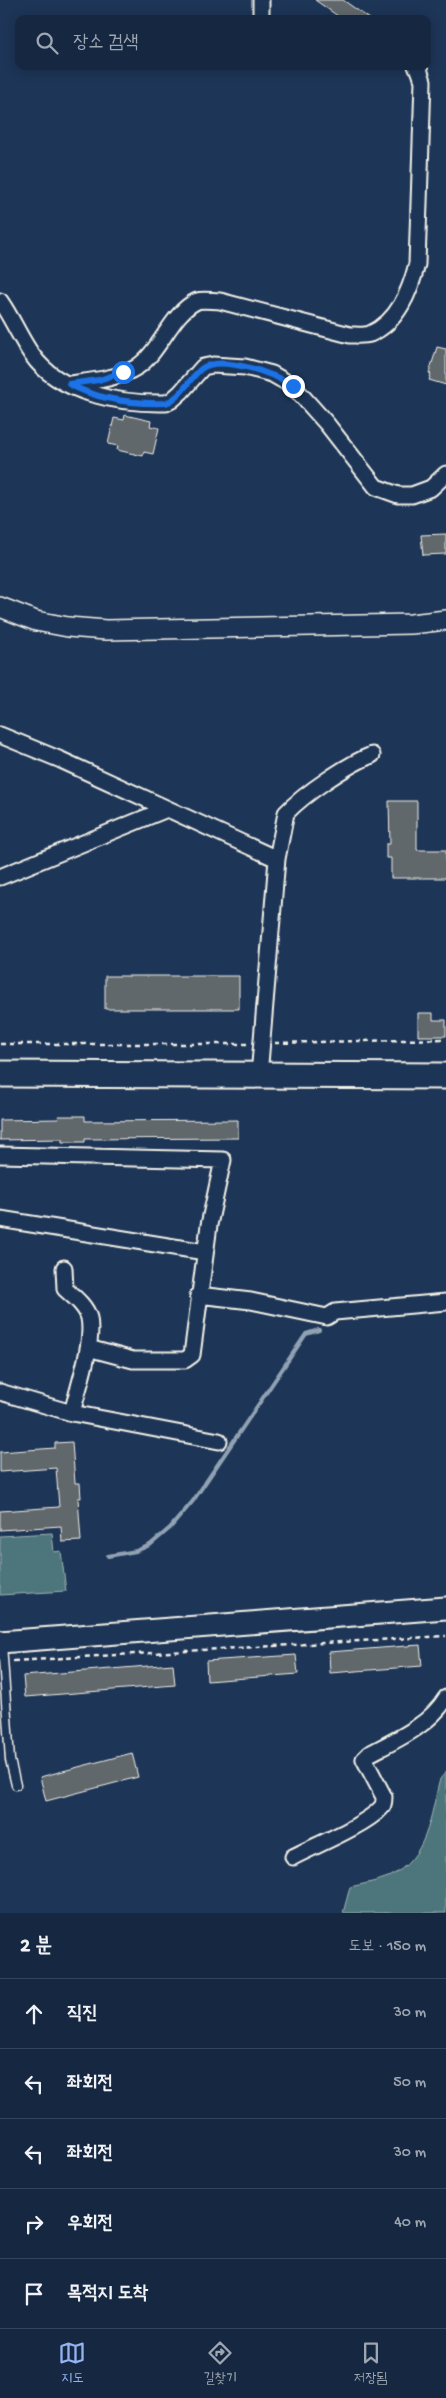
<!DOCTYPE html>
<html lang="ko">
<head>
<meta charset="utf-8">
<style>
	:root { --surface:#162841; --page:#1f3048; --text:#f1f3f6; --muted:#9ea6b1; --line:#35445a; --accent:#95b2f1 }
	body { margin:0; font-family:"Gochi Hand","Poor Story",sans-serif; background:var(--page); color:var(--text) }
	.stop { position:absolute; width:15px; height:15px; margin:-11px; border:4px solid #1a73e8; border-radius:50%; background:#fff }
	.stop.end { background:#1a73e8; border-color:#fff; box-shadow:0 1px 5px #0008 }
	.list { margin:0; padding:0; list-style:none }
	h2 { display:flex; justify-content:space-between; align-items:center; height:65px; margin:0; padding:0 20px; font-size:21px }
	h2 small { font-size:16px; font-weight:400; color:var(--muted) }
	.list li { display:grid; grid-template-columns:32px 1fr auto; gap:15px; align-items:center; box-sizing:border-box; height:70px; padding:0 20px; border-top:1px solid var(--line) }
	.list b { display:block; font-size:19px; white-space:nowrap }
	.list em { font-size:16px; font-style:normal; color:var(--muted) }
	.icon { flex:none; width:28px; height:28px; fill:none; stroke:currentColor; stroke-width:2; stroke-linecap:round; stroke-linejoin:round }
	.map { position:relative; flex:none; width:446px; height:1913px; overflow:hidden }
	.search { position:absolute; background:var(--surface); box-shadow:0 2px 12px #0003; left:15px; right:15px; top:15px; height:55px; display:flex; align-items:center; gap:12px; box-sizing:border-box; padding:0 18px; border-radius:10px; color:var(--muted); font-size:19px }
	.sheet { height:415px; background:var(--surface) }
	nav { display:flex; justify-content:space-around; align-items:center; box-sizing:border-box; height:70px; border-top:1px solid var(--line); background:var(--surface); font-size:14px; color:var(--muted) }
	nav a { display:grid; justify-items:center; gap:2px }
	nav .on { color:var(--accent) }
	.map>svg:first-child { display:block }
	.green { fill:#4d767b; stroke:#a0b4b2 }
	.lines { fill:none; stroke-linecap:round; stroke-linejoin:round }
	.stream { stroke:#91a2b3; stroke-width:4 }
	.building { fill:#61676c; stroke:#f4f1e8 }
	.service-casing { stroke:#f4f1e8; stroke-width:11 }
	.minor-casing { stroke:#f4f1e8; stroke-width:19 }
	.tertiary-casing { stroke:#f4f1e8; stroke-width:22 }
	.secondary-casing { stroke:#f4f1e8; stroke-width:25 }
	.trunk-casing { stroke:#f4f1e8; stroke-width:29 }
	.path { stroke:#f4f1e8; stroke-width:2.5; stroke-dasharray:5 4; stroke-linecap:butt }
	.service { stroke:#1d3557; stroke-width:8 }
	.minor { stroke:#1d3557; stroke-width:15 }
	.tertiary { stroke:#1d3557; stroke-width:19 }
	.secondary { stroke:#1d3557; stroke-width:21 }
	.trunk { stroke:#1d3557; stroke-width:25 }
	.route { stroke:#1a73e8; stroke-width:6 }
</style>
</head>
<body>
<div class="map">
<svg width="446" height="1913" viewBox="0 0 446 1913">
	<rect width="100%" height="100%" fill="#1d3557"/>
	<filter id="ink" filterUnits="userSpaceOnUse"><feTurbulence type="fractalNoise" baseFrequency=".02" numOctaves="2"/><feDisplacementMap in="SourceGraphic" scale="10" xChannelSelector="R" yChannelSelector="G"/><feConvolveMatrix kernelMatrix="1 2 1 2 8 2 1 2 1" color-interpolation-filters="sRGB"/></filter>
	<g filter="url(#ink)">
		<path class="green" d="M52,1533L54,1552L61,1551L66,1591L0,1595V1536Z
			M446,1772V1913H343L350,1887C362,1884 376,1882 388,1877C428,1859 430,1816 440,1779Z"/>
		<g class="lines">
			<path class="stream" d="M108,1556L136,1551L150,1545L170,1528L193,1501L306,1334L319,1330"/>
		</g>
		<path class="building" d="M315,0H343L370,19H342Z
			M437,347L446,349V385L429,380L431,374L429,373Z
			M125,415L151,421L150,426L159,428L153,454L144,452L143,456L117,450L118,446L108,444L114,418L124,420Z
			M446,534V554L423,555L421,535Z
			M389,801H417V850H446V878H391V858H386V844H390Z
			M105,976H239V1009H105Z
			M418,1013H433V1020H446V1036H418Z
			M58,1116H85V1121L238,1120V1138L85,1139V1142H62V1139L0,1140V1120L59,1119Z
			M72,1442L75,1483H80L81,1498H78L81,1541L62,1542L61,1526L0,1530V1511L59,1507L56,1468L0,1472V1452L55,1448V1443Z
			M420,1645L422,1666L330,1673L329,1652Z
			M296,1655L298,1674L207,1681L206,1661Z
			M173,1664L175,1685L25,1697L23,1676Z
			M132,1753L138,1777L46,1801L40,1777Z"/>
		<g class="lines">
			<defs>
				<path id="service" d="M2,1644L10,1760L16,1785"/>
				<path id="minor" d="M261,0V19
					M0,301C12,318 20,338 32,355C59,394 121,404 166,403L172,400L181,392L203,367L213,365L245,367L272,374L293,386L327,424L376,487L398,495H412L431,488L446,474
					M69,384C91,381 118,379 137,367C161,351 171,313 197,301C203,299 213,301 220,301L350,335C356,335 364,336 370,334C398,322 410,291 417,264L423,81L419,69L416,66
					M0,735L61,760L277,859L259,1076
					M277,859L286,813C304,794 348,764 372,755
					M0,877L167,809
					M0,1155L223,1160L209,1225L192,1355L185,1360H133L88,1348
					M0,1219L205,1252
					M64,1268L65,1289C74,1297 86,1306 89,1318C94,1343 78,1388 72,1413
					M198,1295L251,1301L327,1317L335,1312L446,1302
					M0,1392L72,1413L219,1441
					M293,1857C314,1846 366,1825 381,1808C384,1805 384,1801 384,1797L364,1759L369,1754C396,1740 430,1725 446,1698"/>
				<path id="tertiary" d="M0,607L36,621L68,627L106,630L411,624L446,620"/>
				<path id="secondary" d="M0,1642L446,1608"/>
				<path id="trunk" d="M0,1074L446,1076"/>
			</defs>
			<use href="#service" class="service-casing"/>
			<use href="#minor" class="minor-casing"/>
			<use href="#tertiary" class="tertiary-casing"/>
			<use href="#secondary" class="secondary-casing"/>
			<use href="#trunk" class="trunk-casing"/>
			<path class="path" d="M275,1043L446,1039
				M0,1044H247
				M13,1661L446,1636"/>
			<use href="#service" class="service"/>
			<use href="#minor" class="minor"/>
			<use href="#tertiary" class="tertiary"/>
			<use href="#secondary" class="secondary"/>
			<use href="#trunk" class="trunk"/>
		</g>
	</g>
	<g class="lines" filter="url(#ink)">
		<path class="route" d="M123,372L99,380L69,384C98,400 133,404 166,403C182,397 188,380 201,369C219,354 277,374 293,386"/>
	</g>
</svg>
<div class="stop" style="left:123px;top:372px"></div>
<div class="stop end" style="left:293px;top:386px"></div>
<div class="search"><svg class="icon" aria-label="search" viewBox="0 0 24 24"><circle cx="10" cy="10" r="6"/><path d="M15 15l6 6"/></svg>장소 검색</div>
</div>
<section class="sheet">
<h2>2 분<small>도보 · 150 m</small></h2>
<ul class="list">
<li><svg class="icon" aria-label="ahead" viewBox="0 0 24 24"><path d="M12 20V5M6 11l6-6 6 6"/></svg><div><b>직진</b></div><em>30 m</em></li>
<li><svg class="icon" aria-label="left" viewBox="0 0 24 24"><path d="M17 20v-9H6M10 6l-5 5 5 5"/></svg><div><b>좌회전</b></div><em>50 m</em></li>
<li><svg class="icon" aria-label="left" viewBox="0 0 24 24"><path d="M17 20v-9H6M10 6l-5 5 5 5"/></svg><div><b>좌회전</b></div><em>30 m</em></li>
<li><svg class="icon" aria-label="right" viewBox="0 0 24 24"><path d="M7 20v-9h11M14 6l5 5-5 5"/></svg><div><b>우회전</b></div><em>40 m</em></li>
<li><svg class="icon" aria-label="arrive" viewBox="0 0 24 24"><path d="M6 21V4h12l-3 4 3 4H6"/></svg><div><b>목적지 도착</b></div></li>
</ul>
</section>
<nav>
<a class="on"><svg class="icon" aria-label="map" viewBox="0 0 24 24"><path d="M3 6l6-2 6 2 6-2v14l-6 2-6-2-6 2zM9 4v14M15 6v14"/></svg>지도</a>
<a><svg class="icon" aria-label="directions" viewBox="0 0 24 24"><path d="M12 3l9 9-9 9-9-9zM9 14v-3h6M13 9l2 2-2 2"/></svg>길찾기</a>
<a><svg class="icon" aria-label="saved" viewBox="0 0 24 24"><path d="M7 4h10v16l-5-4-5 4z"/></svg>저장됨</a>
</nav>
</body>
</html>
